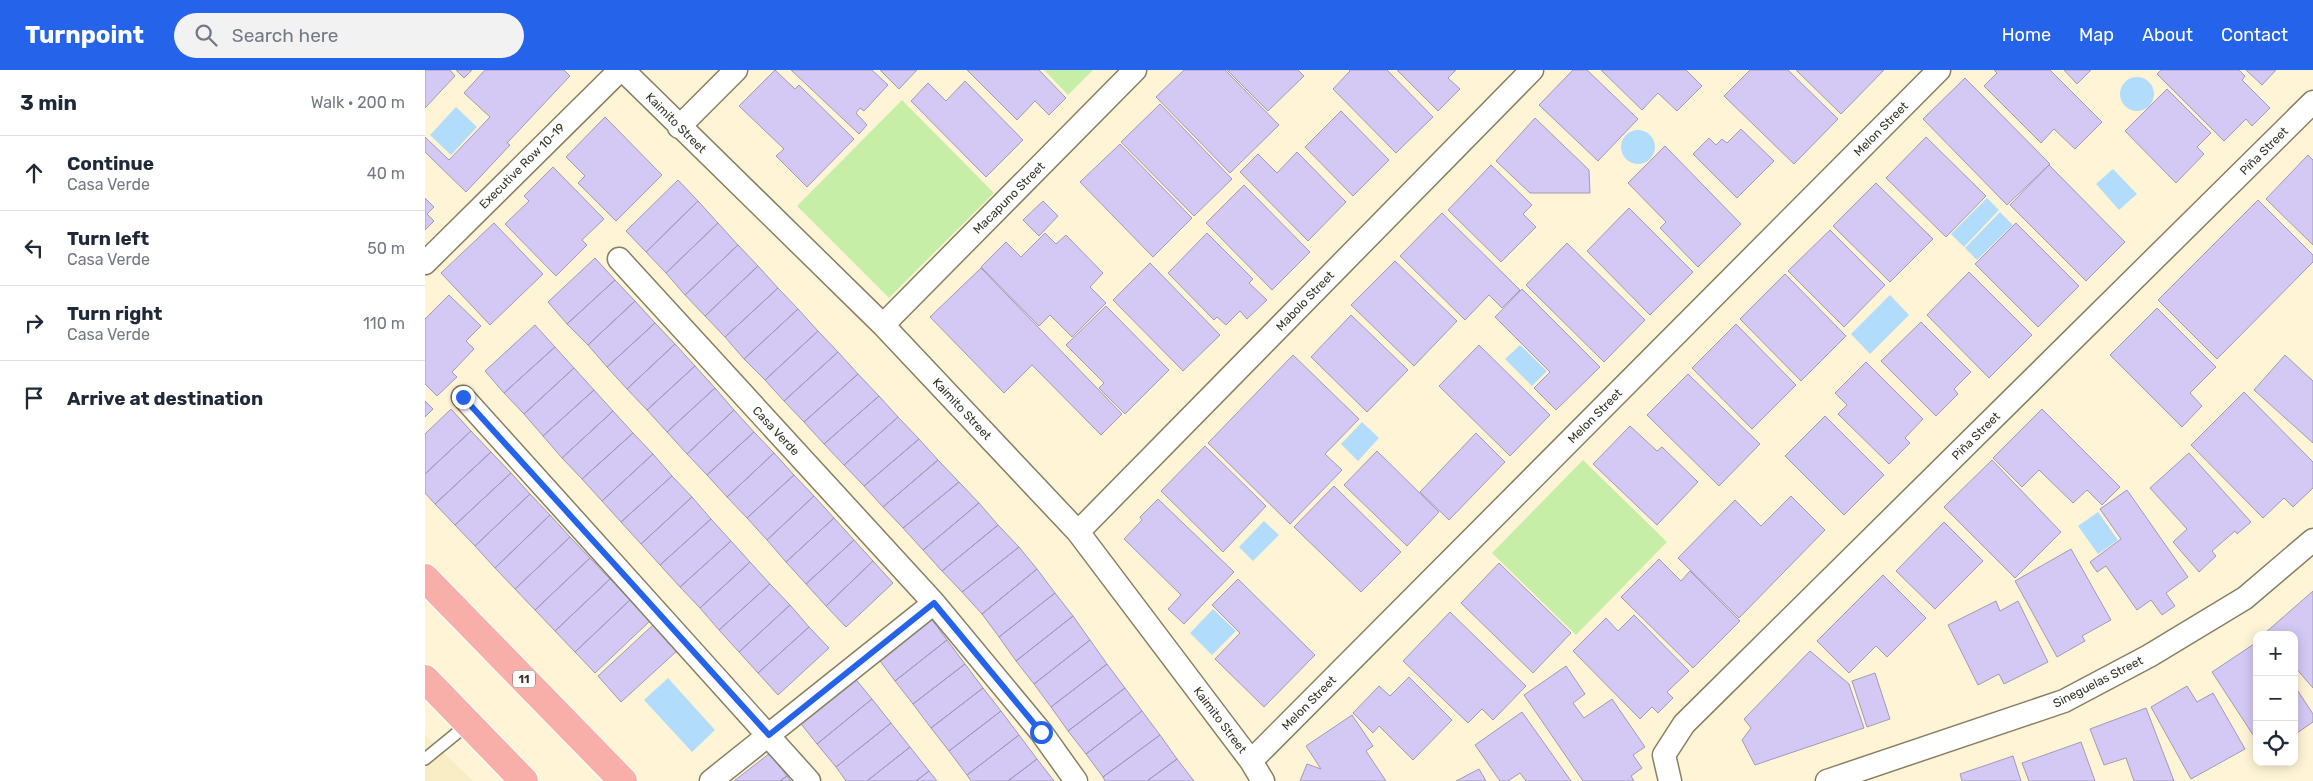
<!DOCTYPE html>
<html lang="en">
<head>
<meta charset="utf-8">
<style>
	:root { --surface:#fff; --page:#f2f2f3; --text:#1f2937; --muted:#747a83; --line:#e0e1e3; --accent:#2563eb }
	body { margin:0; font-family:Rubik,sans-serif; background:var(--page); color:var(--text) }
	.controls { position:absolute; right:15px; bottom:15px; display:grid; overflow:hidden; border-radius:10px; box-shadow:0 2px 12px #0003 }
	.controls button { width:45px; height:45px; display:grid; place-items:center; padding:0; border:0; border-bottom:1px solid var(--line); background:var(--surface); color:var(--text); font:25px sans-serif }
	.stop { position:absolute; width:15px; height:15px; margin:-11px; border:4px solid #2563eb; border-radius:50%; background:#fff }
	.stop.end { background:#2563eb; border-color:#fff; box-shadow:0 1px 5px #0008 }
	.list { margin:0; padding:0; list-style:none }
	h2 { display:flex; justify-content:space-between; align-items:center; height:65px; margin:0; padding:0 20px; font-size:21px }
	h2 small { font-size:16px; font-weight:400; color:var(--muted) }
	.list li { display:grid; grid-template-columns:32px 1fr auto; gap:15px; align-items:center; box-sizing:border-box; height:75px; padding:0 20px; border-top:1px solid var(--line) }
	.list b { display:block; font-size:19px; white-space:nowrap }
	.list p { margin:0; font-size:16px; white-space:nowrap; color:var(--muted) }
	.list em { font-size:16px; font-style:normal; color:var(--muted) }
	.icon { flex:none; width:28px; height:28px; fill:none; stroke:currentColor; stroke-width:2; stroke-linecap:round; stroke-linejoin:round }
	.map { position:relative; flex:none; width:1888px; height:711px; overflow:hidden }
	header { display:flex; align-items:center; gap:30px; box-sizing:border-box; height:70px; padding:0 25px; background:var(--accent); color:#fff }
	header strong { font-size:24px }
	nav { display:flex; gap:28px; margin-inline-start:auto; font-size:18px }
	.search { width:350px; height:45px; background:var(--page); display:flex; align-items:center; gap:12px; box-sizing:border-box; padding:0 18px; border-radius:28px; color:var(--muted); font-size:19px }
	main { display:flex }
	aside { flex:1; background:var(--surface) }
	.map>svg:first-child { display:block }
	.built { fill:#f9edc6 }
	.green { fill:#c7eea6 }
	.water { fill:#b2dcfc }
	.building { fill:#d4c8f5; stroke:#a19ab7 }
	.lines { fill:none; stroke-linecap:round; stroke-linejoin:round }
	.service-casing { stroke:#887f63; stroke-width:14 }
	.minor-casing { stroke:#887f63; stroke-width:25 }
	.primary-casing { stroke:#fff; stroke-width:30 }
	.service { stroke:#fff; stroke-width:11 }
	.minor { stroke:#fff; stroke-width:22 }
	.primary { stroke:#f8afaa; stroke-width:28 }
	.route { stroke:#2563eb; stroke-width:6 }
	.labels { text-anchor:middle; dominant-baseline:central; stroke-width:4; stroke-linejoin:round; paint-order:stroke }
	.shield { fill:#fff; stroke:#727067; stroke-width:1 }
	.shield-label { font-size:11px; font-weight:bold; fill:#363226 }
	.street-label { font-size:12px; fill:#363226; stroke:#fff }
</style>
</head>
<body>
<header>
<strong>Turnpoint</strong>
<div class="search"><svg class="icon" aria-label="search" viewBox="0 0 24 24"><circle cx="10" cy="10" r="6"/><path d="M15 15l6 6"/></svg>Search here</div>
<nav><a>Home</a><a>Map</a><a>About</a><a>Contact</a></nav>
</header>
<main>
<aside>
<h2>3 min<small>Walk · 200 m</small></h2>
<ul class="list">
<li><svg class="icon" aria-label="ahead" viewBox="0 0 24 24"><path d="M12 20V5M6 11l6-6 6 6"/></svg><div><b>Continue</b><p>Casa Verde</p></div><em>40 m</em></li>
<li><svg class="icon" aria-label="left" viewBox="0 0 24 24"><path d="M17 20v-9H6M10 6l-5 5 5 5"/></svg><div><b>Turn left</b><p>Casa Verde</p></div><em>50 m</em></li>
<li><svg class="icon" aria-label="right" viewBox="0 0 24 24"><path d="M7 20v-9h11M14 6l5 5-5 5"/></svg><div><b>Turn right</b><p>Casa Verde</p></div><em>110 m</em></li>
<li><svg class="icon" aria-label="arrive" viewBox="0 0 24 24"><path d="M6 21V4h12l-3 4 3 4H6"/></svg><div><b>Arrive at destination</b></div></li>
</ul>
</aside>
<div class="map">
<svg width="1888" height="711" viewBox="0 0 1888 711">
	<rect width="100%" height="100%" fill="#fff5d6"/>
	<path class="built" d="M0,665L48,711H0Z"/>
	<path class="green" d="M619,0H668L643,25Z
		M477,30L569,123L464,228L372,136Z
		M1158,390L1242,472L1151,565L1067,483Z"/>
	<path class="water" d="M1695 24a17 17 0 1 1 34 0a17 17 0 1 1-34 0Z
		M31,37L52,57L26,85L5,65Z
		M1196 77a17 17 0 1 1 34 0a17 17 0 1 1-34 0Z
		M1688,99L1712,124L1694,140L1671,114Z
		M1562,128L1574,140L1539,177L1526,164Z
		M1575,142L1588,155L1552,190L1540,178Z
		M1465,225L1484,245L1445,284L1426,264Z
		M1095,275L1122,301L1107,316L1080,289Z
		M937,352L954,368L933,391L916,374Z
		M1673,442L1693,470L1673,484L1653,456Z
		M839,451L854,465L828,491L814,477Z
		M788,539L811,561L787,585L765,563Z
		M243,608L290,660L267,682L219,630Z"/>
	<path class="building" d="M0,0H25L30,6L0,38Z
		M31,0H47L39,8Z
		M60,0H139L145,6L82,73L85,75L41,122L0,82V67L24,90L65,47L39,23Z
		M350,0L370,19L374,15L429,69L382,117L351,86L359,79L314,36Z
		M366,0H447L463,15L439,41L435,38L431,43L442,55L434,64Z
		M455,0H492L474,19Z
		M542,0H614L641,28L624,45L610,31L592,50Z
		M759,0H800L854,55L805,103L731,27Z
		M802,0H873L879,6L843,41Z
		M924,0H962L1008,47L971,83L908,19L925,1Z
		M972,0H1031L1023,8L1035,19L1013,41Z
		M1148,0H1162L1213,49L1173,91L1114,35Z
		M1176,0H1261L1277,16L1252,41L1233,23L1217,40Z
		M1325,0H1363L1413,49L1369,94L1299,26Z
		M1371,0H1459L1416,44Z
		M1569,0H1625L1677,52L1650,79L1629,59L1616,73L1559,16L1572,3Z
		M1639,0H1666L1652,14Z
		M1736,0H1814L1820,6L1817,10L1845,38L1827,56L1821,49L1799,71L1732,4Z
		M1821,0H1851L1837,15Z
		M1540,8L1625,94L1582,135L1498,49Z
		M540,11L598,70L561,107L486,31L503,13L521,31Z
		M1742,19L1786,63L1772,77L1779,84L1751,113L1700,61Z
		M735,34L807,109L769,146L696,72Z
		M916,41L964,90L928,126L880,77Z
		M180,47L237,105L191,151L153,113L160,106L141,87Z
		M1110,48L1164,100L1165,123H1105L1071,91Z
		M1316,59L1349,91L1312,128L1268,84L1284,68L1291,75L1297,69L1302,73Z
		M1501,67L1561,126L1521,167L1461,108Z
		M695,74L767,148L728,187L655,112Z
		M1240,76L1316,154L1273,197L1235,158L1241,152L1203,113Z
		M872,82L921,132L883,171L815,102L833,84L852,103Z
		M1883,85L1888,90V175L1841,129Z
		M1066,95L1107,135L1098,144L1111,157L1076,192L1023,140Z
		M1624,95L1700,172L1661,211L1585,135Z
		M128,97L179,149L157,170L162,175L131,206L80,154L104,131L99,126Z
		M253,110L273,131L221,182L201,161Z
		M1451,113L1508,169L1465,212L1408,156Z
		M819,115L885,182L847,220L781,153Z
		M0,128L9,137L2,144L9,151L0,160Z
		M1833,130L1888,185V192L1792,289L1733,230Z
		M273,131L293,153L241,203L221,182Z
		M618,131L633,146L614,166L598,150Z
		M1204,138L1268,202L1225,245L1162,181Z
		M1017,143L1095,220L1077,238L1064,225L1040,250L975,186Z
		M69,153L118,204L65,255L16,203Z
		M293,153L313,175L260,225L241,203Z
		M1591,153L1654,216L1613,257L1550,194Z
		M1405,160L1460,215L1419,257L1363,201Z
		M620,163L631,174L641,165L678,203L665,217L681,233L647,267L625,245L614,256L556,197L581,172L596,187Z
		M782,163L828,209L824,213L842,230L822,249L815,241L801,255L792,247L789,250L743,203Z
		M1142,173L1220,250L1179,292L1101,215Z
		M313,175L333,196L280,246L260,225Z
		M170,188L190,210L142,254L123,232Z
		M970,191L1032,251L989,296L926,235Z
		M725,193L795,265L758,301L688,230Z
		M333,196L353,218L300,267L280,246Z
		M556,198L697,344L676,365L607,295L579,323L505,247Z
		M1544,202L1607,265L1564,308L1502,245Z
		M1360,204L1421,266L1376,311L1315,249Z
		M190,210L210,231L163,275L142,254Z
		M353,218L373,239L319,289L300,267Z
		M1097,219L1175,297L1131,340L1109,318L1125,302L1070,247Z
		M24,225L56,256L41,271L49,279L27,302L32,307L12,326L0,314V249Z
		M210,231L230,253L182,297L163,275Z
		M681,236L744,300L700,344L674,318L679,313L641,275Z
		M1732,238L1791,297L1765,323L1777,336L1757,357L1685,285Z
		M373,239L393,261L340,310L319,289Z
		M926,245L983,300L942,342L886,287Z
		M1496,252L1546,302L1529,319L1533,324L1511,346L1456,291Z
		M230,253L250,274L202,319L182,297Z
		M1311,254L1371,315L1327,359L1267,298Z
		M110,255L130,277L79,323L60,301Z
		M393,261L413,282L359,331L340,310Z
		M250,274L270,296L222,340L202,319Z
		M1054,275L1125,345L1085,386L1014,316Z
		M130,277L149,298L99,344L79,323Z
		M413,282L433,304L379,352L359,331Z
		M868,285L934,349L900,384L917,400L865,454L783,373Z
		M1860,285L1888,311V373L1829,320Z
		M1441,292L1498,349L1480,368L1485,373L1464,394L1413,344L1422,335L1410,323Z
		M270,296L290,318L242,362L222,340Z
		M149,298L169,320L118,366L99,344Z
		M433,304L454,326L399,374L379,352Z
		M1263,304L1335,374L1294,416L1222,345Z
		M290,318L309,340L262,384L242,362Z
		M169,320L188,341L137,388L118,366Z
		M1819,322L1888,392V418L1868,437L1859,428L1838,448L1766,375Z
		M454,326L473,347L419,395L399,374Z
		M0,331L8,339L0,347Z
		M26,339L46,361L0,404V364Z
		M1617,339L1695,417L1677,435L1662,420L1648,433L1614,400L1597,417L1568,388Z
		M309,340L329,362L282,405L262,384Z
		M188,341L208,363L157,409L137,388Z
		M1400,346L1459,405L1419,445L1360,386Z
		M473,347L494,369L439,416L419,395Z
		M1205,356L1232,381L1237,377L1273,412L1232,455L1168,394Z
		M46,361L66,382L10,434L0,423V404Z
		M329,362L349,383L302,427L282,405Z
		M208,363L228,384L177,431L157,409Z
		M1051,363L1080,392L1024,450L995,422Z
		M494,369L513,390L458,437L439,416Z
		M780,376L841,436L798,482L736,421Z
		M952,381L1014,442L982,476L919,415Z
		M66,382L86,403L30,455L10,434Z
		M349,383L369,405L322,448L302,427Z
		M1764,383L1826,452L1812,464L1810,461L1787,481L1791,486L1774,502L1748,472L1762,459L1725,418Z
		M228,384L247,406L196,452L177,431Z
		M513,390L534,412L478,458L458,437Z
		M1567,390L1636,462L1590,508L1519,437Z
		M86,403L105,424L50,476L30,455Z
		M369,405L389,426L342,470L322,448Z
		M247,406L267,427L216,474L196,452Z
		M534,412L554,433L498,480L478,458Z
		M909,416L976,482L936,522L869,457Z
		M1702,420L1763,507L1741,523L1750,536L1737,545L1726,530L1712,540L1681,496L1672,502L1665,492L1696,469L1675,439Z
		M105,424L125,445L70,498L50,476Z
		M389,426L409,448L361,492L342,470Z
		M1366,426L1400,460L1314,548L1253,488L1310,430L1336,456Z
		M267,427L286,449L235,495L216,474Z
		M733,429L809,502L759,554L743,539L756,525L699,469L717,450L715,447Z
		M554,433L573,455L517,501L498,480Z
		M125,445L145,467L90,519L70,498Z
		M409,448L429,470L381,514L361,492Z
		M286,449L306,471L255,517L235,495Z
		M1519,452L1558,491L1510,539L1471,501Z
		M573,455L594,477L537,522L517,501Z
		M145,467L165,488L110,540L90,519Z
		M429,470L448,491L401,536L381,514Z
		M306,471L325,492L275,538L255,517Z
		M594,477L612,499L557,544L537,522Z
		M1646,479L1686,550L1657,566L1660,571L1632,587L1590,511Z
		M165,488L185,509L130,561L110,540Z
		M1234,489L1256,511L1265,501L1315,551L1268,598L1196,527Z
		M448,491L468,513L421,557L401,536Z
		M325,492L345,514L294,560L275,538Z
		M1074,493L1146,563L1108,603L1036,533Z
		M612,499L630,523L574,567L557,544Z
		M1458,505L1501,548L1462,587L1451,576L1424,603L1392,571Z
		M185,509L205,530L150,582L130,561Z
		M813,509L890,585L839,637L790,589L815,563L787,535Z
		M345,514L365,535L314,582L294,560Z
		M1888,521V618L1869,596V565H1842L1840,563Z
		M630,523L648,546L591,591L574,567Z
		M205,530L225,551L170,603L150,582Z
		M1571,531L1575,541L1593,531L1623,592L1579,614L1574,604L1553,615L1523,555Z
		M365,535L384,557L333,603L314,582Z
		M1025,542L1101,616L1068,650L1057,639L1043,653L978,591Z
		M1209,545L1264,601L1242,622L1248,628L1233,643L1227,637L1215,649L1148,581L1181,548L1193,561Z
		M648,546L665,570L609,614L591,591Z
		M505,547L522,570L470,611L452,587Z
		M229,554L253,580L196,632L173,606Z
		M384,557L404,578L353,625L333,603Z
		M522,570L540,594L488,634L470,611Z
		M665,570L682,594L626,637L609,614Z
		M1832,572V671L1787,602Z
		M1385,581L1424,614L1439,658L1330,695L1317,670L1326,658L1319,649Z
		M540,594L558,618L506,658L488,634Z
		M682,594L700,618L643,661L626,637Z
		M1141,596L1160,624L1148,633L1159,648L1187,629L1220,677L1208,685L1217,698L1206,706L1209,711H1158L1099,625Z
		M1450,603L1465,649L1442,657L1427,611Z
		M428,606L447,629L392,674L373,650Z
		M984,607L1027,650L988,690L954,656L948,663L928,643L954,616L965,626Z
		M1869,615L1888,644V652L1869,665Z
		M1762,616L1772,632L1788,623L1820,679L1766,709L1726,637Z
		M558,618L576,641L524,681L506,658Z
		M700,618L717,641L661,684L643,661Z
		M447,629L466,653L411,697L392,674Z
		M1721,638L1749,711H1709L1701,688L1679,695L1665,659Z
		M576,641L594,665L542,705L524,681Z
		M717,641L735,665L678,707L661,684Z
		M1097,642L1146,711H1101L1095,703L1083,711H1075L1050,675Z
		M927,645L948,676L941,681L961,711H875L882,694L896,699L881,676Z
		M466,653L485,677L442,711H421L411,697Z
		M594,665L612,689L583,711H546L542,705Z
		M735,665L752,689L722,711H680L678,707Z
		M1656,672L1670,711H1604L1597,693Z
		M485,677L504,701L491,711H442Z
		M345,683L362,706L355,711H309Z
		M1588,686L1596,711H1537L1535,704Z
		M612,689L629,711H583Z
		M752,689L769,711H722Z
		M1054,699L1061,711H1031Z
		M504,701L512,711H491Z
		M362,706L366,711H355Z"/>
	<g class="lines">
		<defs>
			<path id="service" d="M0,689L43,654"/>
			<path id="minor" d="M198,0L458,255L653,462L826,691L838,711
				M254,57L311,0
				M194,189L509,533L616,662L651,711
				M0,193L195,0
				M458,255L710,0
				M38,327L384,711
				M653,462L1107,0
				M826,691L1514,0
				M286,711L509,533
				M1245,711L1239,685L1259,654L1888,32
				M1402,711L1639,631L1724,586L1820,528L1888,470"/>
			<path id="primary" d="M0,508L198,711
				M0,609L99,711"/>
		</defs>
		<use href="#service" class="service-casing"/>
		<use href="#minor" class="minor-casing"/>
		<use href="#primary" class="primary-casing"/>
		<use href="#service" class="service"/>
		<use href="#minor" class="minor"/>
		<use href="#primary" class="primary"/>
	</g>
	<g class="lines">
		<path class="route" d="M38,327L344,665L509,533L616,662"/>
	</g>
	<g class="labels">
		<rect class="shield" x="88" y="600.5" width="22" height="17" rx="4"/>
		<g class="shield-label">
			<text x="99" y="609">11</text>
		</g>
		<g class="street-label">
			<text transform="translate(251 53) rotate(45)">Kaimito Street</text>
			<text transform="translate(1456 59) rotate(-45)">Melon Street</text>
			<text transform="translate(1839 81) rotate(-45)">Piña Street</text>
			<text transform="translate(97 96) rotate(-45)">Executive Row 10-19</text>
			<text transform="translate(584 128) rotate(-45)">Macapuno Street</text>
			<text transform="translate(880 231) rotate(-46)">Mabolo Street</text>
			<text transform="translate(537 339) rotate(47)">Kaimito Street</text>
			<text transform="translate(1170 346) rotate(-45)">Melon Street</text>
			<text transform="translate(351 361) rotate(47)">Casa Verde</text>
			<text transform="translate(1551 366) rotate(-45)">Piña Street</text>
			<text transform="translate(1673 612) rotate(-27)">Sineguelas Street</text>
			<text transform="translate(884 633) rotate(-45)">Melon Street</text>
			<text transform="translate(795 650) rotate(53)">Kaimito Street</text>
		</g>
	</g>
</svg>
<div class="controls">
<button>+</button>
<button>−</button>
<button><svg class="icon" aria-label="locate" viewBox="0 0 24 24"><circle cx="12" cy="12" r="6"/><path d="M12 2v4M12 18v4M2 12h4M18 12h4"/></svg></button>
</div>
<div class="stop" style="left:616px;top:662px"></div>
<div class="stop end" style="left:38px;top:327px"></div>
</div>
</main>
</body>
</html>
